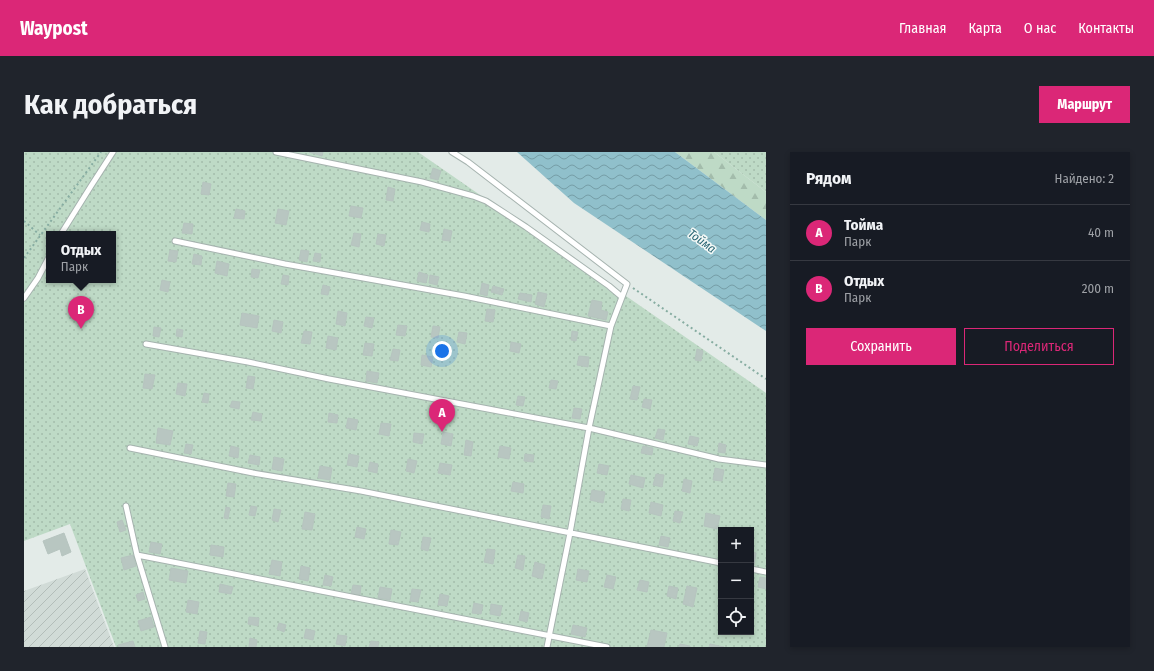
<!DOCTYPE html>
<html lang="ru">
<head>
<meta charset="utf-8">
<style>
	:root { --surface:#171b24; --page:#20242c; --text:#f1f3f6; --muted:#9ea1a6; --line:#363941; --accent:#db2777 }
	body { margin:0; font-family:"Fira Sans Condensed",sans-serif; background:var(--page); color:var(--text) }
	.controls { position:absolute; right:12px; bottom:12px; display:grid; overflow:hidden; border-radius:0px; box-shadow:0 2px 6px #0003 }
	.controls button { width:36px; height:36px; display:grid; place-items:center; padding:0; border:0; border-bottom:1px solid var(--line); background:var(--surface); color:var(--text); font:20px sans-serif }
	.you { position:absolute; left:418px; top:199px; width:14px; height:14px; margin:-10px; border:3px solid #fff; border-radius:50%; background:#1a73e8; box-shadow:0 0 0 6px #1a73e833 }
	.badge { display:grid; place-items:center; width:26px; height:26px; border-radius:50%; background:var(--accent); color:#fff; font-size:13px; font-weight:700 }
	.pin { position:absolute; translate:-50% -33px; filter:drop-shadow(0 1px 2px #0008) }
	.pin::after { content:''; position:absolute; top:21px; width:14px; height:12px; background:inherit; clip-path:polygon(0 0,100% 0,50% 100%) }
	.popup { position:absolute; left:22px; top:79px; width:70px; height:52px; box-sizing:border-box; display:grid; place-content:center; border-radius:0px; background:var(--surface); filter:drop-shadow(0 1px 3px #0005); font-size:13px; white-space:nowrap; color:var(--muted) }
	.popup b { font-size:15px; color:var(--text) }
	.popup::after { content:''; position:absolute; left:50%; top:100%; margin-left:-8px; border:8px solid transparent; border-top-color:var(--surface) }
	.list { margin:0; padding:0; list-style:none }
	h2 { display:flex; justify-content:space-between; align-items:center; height:52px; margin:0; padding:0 16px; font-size:17px }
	h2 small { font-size:13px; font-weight:400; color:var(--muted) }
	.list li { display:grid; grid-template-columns:26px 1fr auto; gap:12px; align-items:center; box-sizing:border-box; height:56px; padding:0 16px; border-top:1px solid var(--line) }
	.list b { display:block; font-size:15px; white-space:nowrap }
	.list p { margin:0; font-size:13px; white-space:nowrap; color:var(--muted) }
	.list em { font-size:13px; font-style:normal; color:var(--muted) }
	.actions { display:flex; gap:8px; padding:12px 16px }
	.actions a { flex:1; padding:9px 0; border:1px solid var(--accent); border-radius:0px; text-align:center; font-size:14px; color:var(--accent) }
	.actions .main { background:var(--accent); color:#fff }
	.icon { flex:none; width:22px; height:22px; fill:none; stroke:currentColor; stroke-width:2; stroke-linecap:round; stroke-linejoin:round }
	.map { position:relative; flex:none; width:742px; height:495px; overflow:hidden; border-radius:0px }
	header { display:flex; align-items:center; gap:24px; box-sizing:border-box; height:56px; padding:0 20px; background:var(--accent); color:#fff }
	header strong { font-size:19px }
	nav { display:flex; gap:22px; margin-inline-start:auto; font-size:14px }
	.intro { display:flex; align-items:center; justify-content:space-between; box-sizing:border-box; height:96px; padding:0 24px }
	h1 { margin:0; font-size:28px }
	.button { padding:10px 18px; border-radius:0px; background:var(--accent); color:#fff; font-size:14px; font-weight:700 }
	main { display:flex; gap:24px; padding:0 24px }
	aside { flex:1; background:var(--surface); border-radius:0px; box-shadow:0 2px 6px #0003 }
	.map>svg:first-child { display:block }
	.industrial { fill:url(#industrial-furrows) }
	.grass { fill:url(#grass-dots); fill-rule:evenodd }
	.forest { fill:url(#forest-firs) }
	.water { fill:url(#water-waves) }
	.building { fill:#b8c6c1; stroke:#b6c4bf }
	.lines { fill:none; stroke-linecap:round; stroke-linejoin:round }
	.lane-casing { stroke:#a6b3af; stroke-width:7 }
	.path { stroke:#86aca1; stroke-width:2; stroke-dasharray:2 3; stroke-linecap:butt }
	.lane { stroke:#fff; stroke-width:5 }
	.labels { text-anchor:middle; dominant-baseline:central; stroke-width:3; stroke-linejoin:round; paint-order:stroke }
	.water-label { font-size:12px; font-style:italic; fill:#246271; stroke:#f3f8f6 }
</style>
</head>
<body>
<header>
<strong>Waypost</strong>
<nav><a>Главная</a><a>Карта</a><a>О нас</a><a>Контакты</a></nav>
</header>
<div class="intro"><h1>Как добраться</h1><a class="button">Маршрут</a></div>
<main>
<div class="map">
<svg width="742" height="495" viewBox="0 0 742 495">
	<defs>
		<pattern id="industrial-furrows" width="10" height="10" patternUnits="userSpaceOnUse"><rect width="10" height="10" fill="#d1dbd7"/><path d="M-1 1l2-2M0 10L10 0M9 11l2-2" fill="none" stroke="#b3bdb9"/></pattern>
		<pattern id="grass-dots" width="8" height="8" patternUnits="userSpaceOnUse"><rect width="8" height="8" fill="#bedac6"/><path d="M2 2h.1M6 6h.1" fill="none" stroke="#a3bcab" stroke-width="1.8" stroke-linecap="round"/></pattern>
		<pattern id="forest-firs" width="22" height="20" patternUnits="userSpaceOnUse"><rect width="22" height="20" fill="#bedac6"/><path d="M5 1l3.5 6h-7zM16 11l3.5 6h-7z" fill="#a3bcab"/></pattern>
		<pattern id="water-waves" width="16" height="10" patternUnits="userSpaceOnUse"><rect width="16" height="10" fill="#90c0cb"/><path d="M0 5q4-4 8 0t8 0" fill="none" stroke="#759da6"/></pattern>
	</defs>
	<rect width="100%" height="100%" fill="#e3ebe8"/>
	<path class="industrial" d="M61,417L90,495H0V439Z"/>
	<path class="grass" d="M0,0H394L742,241V495H92L46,372L0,389ZM25,82H89V128H25ZM697,378H727V480H697Z
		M690,0H742V40Z"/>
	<path class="forest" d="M651,0H690L742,40V68Z"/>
	<path class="water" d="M493,0H651L742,68V179L550,51Z"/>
	<path class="building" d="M285,0H299L298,4Z
		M409,16L417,19L414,28L406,26Z
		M179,30L187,32L185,43L177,42Z
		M364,35L371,37L369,49L362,48Z
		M327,54L339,56L337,66L325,64Z
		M212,57L221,59L220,67L210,66Z
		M254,57L265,59L262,73L251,71Z
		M398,70L406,72L405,80L396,78Z
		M160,71L169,72L168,82L158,81Z
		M420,77L428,79L426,89L418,88Z
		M330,81L337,82L335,95L327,93Z
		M354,82L362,83L360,94L352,92Z
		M146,98L154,99L152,110L144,109Z
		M277,98L285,99L283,110L275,108Z
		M291,101L297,102L296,110L289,109Z
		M170,102L178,104L177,113L168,112Z
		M193,109L205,112L203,124L191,121Z
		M228,117L236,118L234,126L227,125Z
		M395,120L404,123L402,131L393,129Z
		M259,123L265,124L264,133L257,132Z
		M406,123L415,125L413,133L405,131Z
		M138,128L146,130L144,140L136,138Z
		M458,131L465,133L463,144L456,142Z
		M299,133L306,135L304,143L297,142Z
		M469,134L480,137L478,143L467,140Z
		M514,140L523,142L520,155L511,152Z
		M496,141L508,143L507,150L494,147Z
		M568,148L578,150L577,158L584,160L582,168L564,164Z
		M463,157L471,158L469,170L461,169Z
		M314,159L323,161L321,174L312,172Z
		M218,161L235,164L233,176L216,173Z
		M342,165L350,166L348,176L340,174Z
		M250,168L259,170L257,181L248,179Z
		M374,173L383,174L381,184L372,183Z
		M409,174L416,175L414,186L407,185Z
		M130,175L137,176L135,185L129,184Z
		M153,177L159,178L158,185L152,184Z
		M280,179L288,180L286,192L277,191Z
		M548,179L554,180L552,189L547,188Z
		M435,180L443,181L441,192L433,190Z
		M304,184L314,186L312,198L302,196Z
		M487,190L497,192L495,201L486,199Z
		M341,191L350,192L348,204L339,203Z
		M369,197L376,198L374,209L366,208Z
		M673,197L679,199L677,209L671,208Z
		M398,203L409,205L407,215L397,213Z
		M555,204L565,205L564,215L553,213Z
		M343,219L355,221L353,231L342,229Z
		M121,222L131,223L128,237L119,236Z
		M224,224L231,225L229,237L222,236Z
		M527,228L534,229L532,237L525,236Z
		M154,231L163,232L161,244L152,242Z
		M609,234L616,235L613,248L606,247Z
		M180,241L185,242L184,251L178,250Z
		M494,244L501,245L499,254L492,253Z
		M620,247L628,248L626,257L618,255Z
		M208,249L216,250L215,257L206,255Z
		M550,256L558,257L556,267L548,266Z
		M229,260L238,262L237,269L227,268Z
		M305,261L314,263L313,271L304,270Z
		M324,266L334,268L332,278L322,276Z
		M357,271L367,272L365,284L355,282Z
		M134,276L149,279L146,293L132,291Z
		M634,277L641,278L639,288L631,286Z
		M419,280L429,282L427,294L417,292Z
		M390,281L400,282L398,292L389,290Z
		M666,284L675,286L673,294L664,292Z
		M442,288L449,290L447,304L440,303Z
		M695,291L702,293L701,301L694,300Z
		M162,292L169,293L167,302L160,301Z
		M207,294L215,296L214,306L205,304Z
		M476,294L487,296L485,307L474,305Z
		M619,294L629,296L628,303L617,301Z
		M325,302L335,304L333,315L323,313Z
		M501,302L510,303L509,310L500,309Z
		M226,303L236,305L235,313L224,311Z
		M250,305L260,307L258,319L248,317Z
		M384,307L393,309L390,321L382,319Z
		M346,310L354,312L353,321L344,319Z
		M416,311L428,313L426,323L414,321Z
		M575,312L585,314L583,323L573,321Z
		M296,314L308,316L306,328L294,326Z
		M691,316L700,318L698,329L689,328Z
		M632,322L640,323L638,335L629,333Z
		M607,323L621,326L619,336L605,332Z
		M660,327L668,329L666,341L658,339Z
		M489,330L500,332L499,341L487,339Z
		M204,331L212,332L210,345L202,344Z
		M568,338L581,340L579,351L566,348Z
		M599,347L607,348L605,359L597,357Z
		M627,350L639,353L637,364L625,361Z
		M519,353L527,354L525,367L517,365Z
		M227,354L233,355L231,364L225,363Z
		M202,355L206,356L204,367L200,366Z
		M250,357L257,358L254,370L248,368Z
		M651,359L659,360L656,371L649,369Z
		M281,360L291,362L288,378L278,377Z
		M682,361L696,364L693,377L680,374Z
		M98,368L102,378L96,380L93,370Z
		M333,375L342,377L340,387L331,385Z
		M367,378L377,380L374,393L365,392Z
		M40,381L47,400L38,404L36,397L24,402L19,389Z
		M637,384L646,386L644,395L635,393Z
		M399,385L407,386L404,399L397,397Z
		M127,390L138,392L136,402L125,400Z
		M187,393L200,395L199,405L186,403Z
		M463,397L471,398L469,412L460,410Z
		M727,400L732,401L730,413H727Z
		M109,403L112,414L100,418L97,406Z
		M494,403L501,404L499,418L491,416Z
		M248,408L258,410L256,424L245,422Z
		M511,410L521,413L518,427L508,424Z
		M277,414L286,416L284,429L275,427Z
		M147,416L164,419L162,431L145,428Z
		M554,417L565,419L563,430L552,428Z
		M301,423L309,425L307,434L299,433Z
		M583,423L592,425L589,437L580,435Z
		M736,425L742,426V437L734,435Z
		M616,428L625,430L623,440L613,438Z
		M196,432L209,435L207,442L195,440Z
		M329,433L337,434L336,443L327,442Z
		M645,434L654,436L652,447L643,444Z
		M663,434L673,436L669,455L659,452Z
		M356,435L368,437L366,448L354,446Z
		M388,437L397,438L394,450L386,449Z
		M119,440L121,447L114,449L112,443Z
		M416,442L425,444L423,454L414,453Z
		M164,448L175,450L173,462L162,460Z
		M450,451L459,453L457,462L448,461Z
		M467,452L478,454L476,464L466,462Z
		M497,459L505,461L503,470L495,468Z
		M127,465L130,475L117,479L114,469Z
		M225,465L235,466L234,474L224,472Z
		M255,471L262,473L260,480L253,477Z
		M549,473L563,476L561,485L547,482Z
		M282,477L291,479L289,488L280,486Z
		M627,478L643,481L640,495H623Z
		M176,479L183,480L181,492L174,491Z
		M314,483L323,484L321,494L312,492Z
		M226,486L233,488L232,495H225Z
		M109,489L111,495H95L94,493Z
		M347,489L355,490L354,495H345Z
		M656,492L666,494V495H655Z
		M686,492L700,495H685Z"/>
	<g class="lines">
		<defs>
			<path id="lane" d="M252,0L398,30L449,44L462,49L502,75L568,122L585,134L598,145
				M428,0L444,10L603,132L587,174L565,276L546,381L523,495
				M37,82L67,34L89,0
				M151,89L261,112L440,144L587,174
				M0,146L14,126L25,105
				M122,192L224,210L305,227L565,276L695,307L742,313
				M106,296L229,321L337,339L697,411
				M102,354L113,403L141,495
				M113,403L583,495
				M727,417L742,420"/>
		</defs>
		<use href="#lane" class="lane-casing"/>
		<path class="path" d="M0,69L16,83
			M0,106L77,0
			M609,136L742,227"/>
		<use href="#lane" class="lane"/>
	</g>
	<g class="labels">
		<g class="water-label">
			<text transform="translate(678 89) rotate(36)">Тойма</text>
		</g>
	</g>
</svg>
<div class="controls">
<button>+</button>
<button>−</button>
<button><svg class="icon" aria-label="locate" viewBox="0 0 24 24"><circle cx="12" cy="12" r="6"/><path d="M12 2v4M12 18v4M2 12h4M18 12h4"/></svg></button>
</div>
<div class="you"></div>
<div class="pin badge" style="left:418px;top:280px">A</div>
<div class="pin badge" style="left:57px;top:177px">B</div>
<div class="popup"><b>Отдых</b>Парк</div>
</div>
<aside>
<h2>Рядом<small>Найдено: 2</small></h2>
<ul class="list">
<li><span class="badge">A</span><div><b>Тойма</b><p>Парк</p></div><em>40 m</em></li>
<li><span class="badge">B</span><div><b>Отдых</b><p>Парк</p></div><em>200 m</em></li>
</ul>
<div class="actions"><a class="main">Сохранить</a><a>Поделиться</a></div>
</aside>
</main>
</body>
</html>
